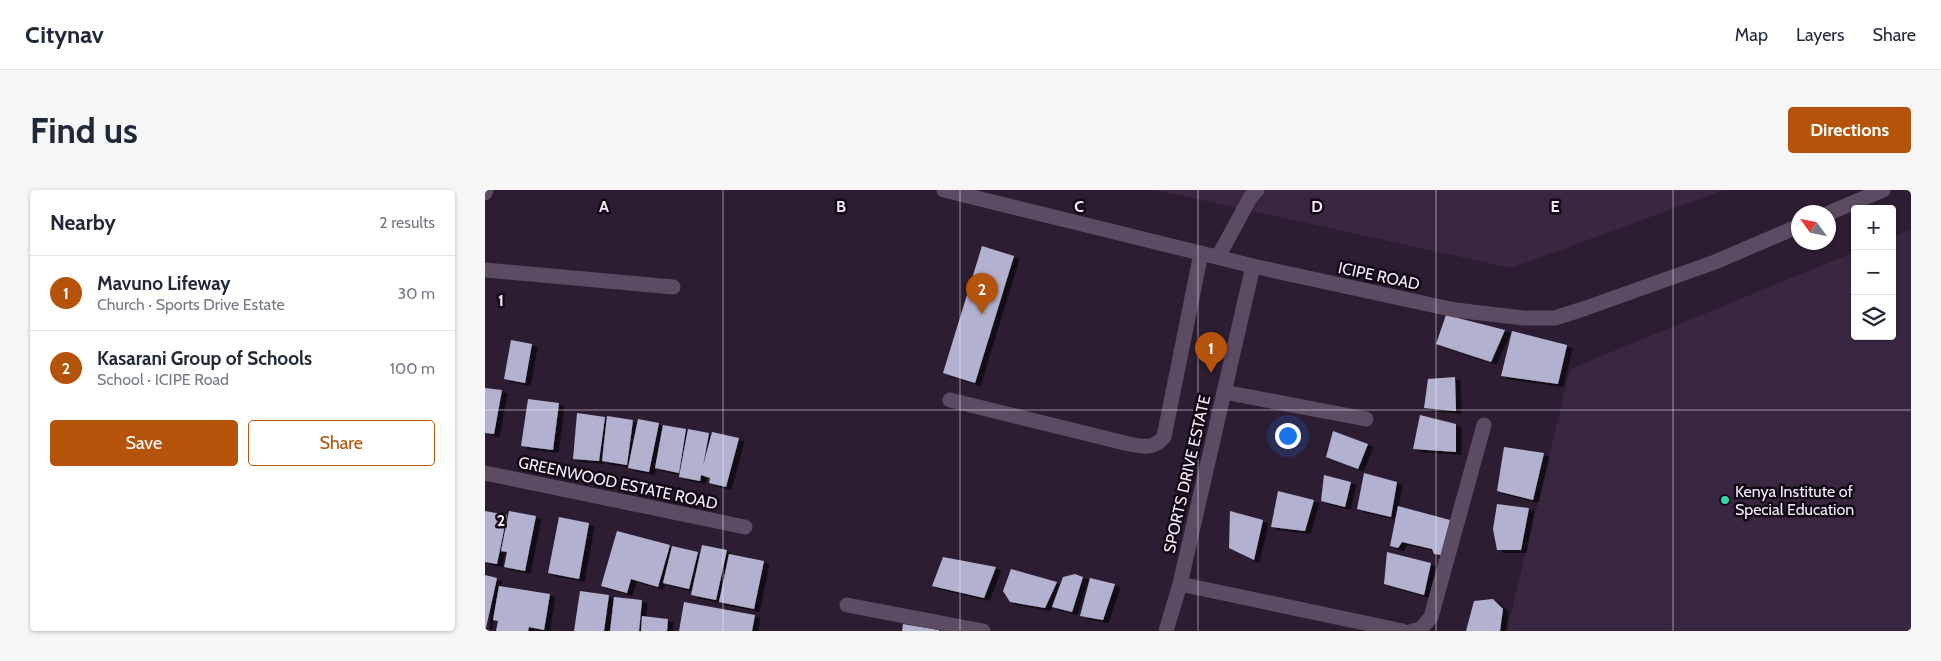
<!DOCTYPE html>
<html lang="en">
<head>
<meta charset="utf-8">
<style>
	:root { --surface:#fff; --page:#f6f6f7; --text:#1f2937; --muted:#747a83; --line:#e0e1e3; --accent:#b45309 }
	body { margin:0; font-family:Cabin,sans-serif; background:var(--page); color:var(--text) }
	.controls { position:absolute; right:15px; top:15px; display:grid; overflow:hidden; border-radius:5px; box-shadow:0 1px 4px #0004 }
	.controls button { width:45px; height:45px; display:grid; place-items:center; padding:0; border:0; border-bottom:1px solid var(--line); background:var(--surface); color:var(--text); font:25px sans-serif }
	.compass { position:absolute; left:1306px; top:15px; width:45px; height:45px; border-radius:50%; background:var(--surface); box-shadow:0 1px 4px #0004; rotate:303deg }
	.you { position:absolute; left:802px; top:245px; width:18px; height:18px; margin:-12px; border:4px solid #fff; border-radius:50%; background:#1a73e8; box-shadow:0 0 0 8px #1a73e833 }
	.badge { display:grid; place-items:center; width:32px; height:32px; border-radius:50%; background:var(--accent); color:#fff; font-size:16px; font-weight:700 }
	.pin { position:absolute; translate:-50% -41px; filter:drop-shadow(0 1px 2px #0008) }
	.pin::after { content:''; position:absolute; top:26px; width:18px; height:15px; background:inherit; clip-path:polygon(0 0,100% 0,50% 100%) }
	.list { margin:0; padding:0; list-style:none }
	h2 { display:flex; justify-content:space-between; align-items:center; height:65px; margin:0; padding:0 20px; font-size:21px }
	h2 small { font-size:16px; font-weight:400; color:var(--muted) }
	.list li { display:grid; grid-template-columns:32px 1fr auto; gap:15px; align-items:center; box-sizing:border-box; height:75px; padding:0 20px; border-top:1px solid var(--line) }
	.list b { display:block; font-size:19px; white-space:nowrap }
	.list p { margin:0; font-size:16px; white-space:nowrap; color:var(--muted) }
	.list em { font-size:16px; font-style:normal; color:var(--muted) }
	.actions { display:flex; gap:10px; padding:15px 20px }
	.actions a { flex:1; padding:11px 0; border:1px solid var(--accent); border-radius:5px; text-align:center; font-size:18px; color:var(--accent) }
	.actions .main { background:var(--accent); color:#fff }
	.icon { flex:none; width:28px; height:28px; fill:none; stroke:currentColor; stroke-width:2; stroke-linecap:round; stroke-linejoin:round }
	.map { position:relative; flex:none; width:1426px; height:441px; overflow:hidden; border-radius:5px }
	header { display:flex; align-items:center; gap:30px; box-sizing:border-box; height:70px; padding:0 25px; background:var(--surface); border-bottom:1px solid var(--line) }
	header strong { font-size:24px }
	nav { display:flex; gap:28px; margin-inline-start:auto; font-size:18px }
	.intro { display:flex; align-items:center; justify-content:space-between; box-sizing:border-box; height:120px; padding:0 30px }
	h1 { margin:0; font-size:35px }
	.button { padding:12px 22px; border-radius:5px; background:var(--accent); color:#fff; font-size:18px; font-weight:700 }
	main { display:flex; gap:30px; padding:0 30px }
	aside { flex:1; background:var(--surface); border-radius:5px; box-shadow:0 1px 4px #0004 }
	.map>svg:first-child { display:block }
	.built { fill:#392742 }
	.building { fill:#b2b2d0; filter:url(#shadow) }
	.lines { fill:none; stroke-linecap:round; stroke-linejoin:round }
	.minor { stroke:#5b4b63; stroke-width:15 }
	.grid { fill:none; stroke:#f7eefc; stroke-width:1; stroke-opacity:0.55 }
	.poi-dot { fill:#34d4a8; stroke:#110a14; stroke-width:2 }
	.labels { text-anchor:middle; dominant-baseline:central; stroke-width:5; stroke-linejoin:round; paint-order:stroke }
	.street-label { font-size:16px; fill:#f7eefc; stroke:#110a14 }
	.poi-label { font-size:16px; fill:#f7eefc; stroke:#110a14; text-anchor:start }
	.grid-label { font-size:16px; text-anchor:middle; font-weight:bold; fill:#f7eefc; stroke:#110a14; stroke-width:5; stroke-linejoin:round; paint-order:stroke }
</style>
</head>
<body>
<header>
<strong>Citynav</strong>
<nav><a>Map</a><a>Layers</a><a>Share</a></nav>
</header>
<div class="intro"><h1>Find us</h1><a class="button">Directions</a></div>
<main>
<aside>
<h2>Nearby<small>2 results</small></h2>
<ul class="list">
<li><span class="badge">1</span><div><b>Mavuno Lifeway</b><p>Church · Sports Drive Estate</p></div><em>30 m</em></li>
<li><span class="badge">2</span><div><b>Kasarani Group of Schools</b><p>School · ICIPE Road</p></div><em>100 m</em></li>
</ul>
<div class="actions"><a class="main">Save</a><a>Share</a></div>
</aside>
<div class="map">
<svg width="1426" height="441" viewBox="0 0 1426 441">
	<defs>
		<filter id="shadow"><feDropShadow dx="5.5" dy="3" stdDeviation="0" flood-color="#0009"/></filter>
	</defs>
	<rect width="100%" height="100%" fill="#2c1d33"/>
	<path class="built" d="M671,0H1239L1026,78Z
		M1426,39V441H1022L1085,179L1370,62V146H1407V47Z"/>
	<path class="building" d="M497,56L529,66L490,193L458,183Z
		M961,125L1020,140L1006,172L951,154Z
		M1027,141L1082,155L1073,194L1016,186Z
		M26,150L47,154L40,193L19,189Z
		M970,187L971,221L939,218L943,189Z
		M0,198L17,200L9,244L0,243Z
		M43,209L74,213L68,260L36,256Z
		M92,223L120,227L114,271L88,269Z
		M935,225L971,234V262L928,259Z
		M122,226L148,230L142,275L117,271Z
		M153,229L174,233L164,282L143,278Z
		M178,235L201,239L194,283L170,278Z
		M203,239L224,243L218,276L227,242L254,248L241,297L224,293L225,288L216,285L215,291L194,287Z
		M848,241L883,254L873,279L841,267Z
		M1019,257L1059,263L1048,310L1012,301Z
		M879,283L912,292L906,327L872,319Z
		M839,285L866,292L860,317L836,311Z
		M793,301L829,310L820,341L786,337Z
		M1012,314L1044,318L1036,360H1012L1008,339Z
		M913,316L965,330L956,365L949,364L947,359L917,352L913,358L905,356Z
		M0,321L22,325L12,374L0,372Z
		M24,321L51,326L40,381L19,377L22,362L16,361Z
		M745,321L778,330L769,370L744,358Z
		M74,327L104,333L94,389L63,383Z
		M132,341L185,355L173,397L146,389L142,403L116,396Z
		M217,355L242,360L231,410L206,405Z
		M187,356L213,362L204,399L178,393Z
		M902,362L946,373L939,405L899,394Z
		M244,364L279,371L269,419L234,412Z
		M458,367L511,377L499,408L447,396Z
		M526,379L572,392L560,418L525,412L518,401Z
		M590,384L598,387L587,422L567,417L578,387Z
		M0,385L12,388L1,438H0Z
		M605,388L630,394L618,430L595,426Z
		M14,396L65,404L59,440L44,437L43,441H11L13,431L8,430Z
		M95,401L124,405L119,441H89Z
		M129,407L157,410L154,441H125Z
		M1008,409L1018,419L1015,441H981L989,411Z
		M199,412L270,425L267,441H194Z
		M157,426L183,429L182,441H156Z
		M418,434L454,440V441H417Z"/>
	<g class="lines">
		<path class="minor" d="M459,0L768,76L970,120L1039,128H1070L1101,118L1230,72L1314,36
			M0,3L1,0
			M1344,23L1398,0
			M733,67L765,8L772,0
			M0,80L188,97
			M739,202L881,229
			M465,210L644,254C659,257 669,259 679,247L716,63
			M0,283L260,337
			M695,394L918,441
			M362,415L498,441
			M681,441L695,394L768,76
			M927,441L936,439L946,427L999,235"/>
	</g>
	<path class="grid" d="M238,0V441M475,0V441M713,0V441M951,0V441M1188,0V441M0,220H1426"/>
	<circle class="poi-dot" cx="1240" cy="310" r="5"/>
	<g class="labels">
		<g class="street-label">
			<text transform="translate(894 86) rotate(12)">ICIPE ROAD</text>
			<text transform="translate(702 284) rotate(-77)">SPORTS DRIVE ESTATE</text>
			<text transform="translate(133 293) rotate(12)">GREENWOOD ESTATE ROAD</text>
		</g>
		<g class="poi-label">
			<text x="1250" y="301">Kenya Institute of<tspan x="1250" dy="18">Special Education</tspan></text>
		</g>
	</g>
	<g class="grid-label">
		<text x="119" y="22">A</text>
		<text x="356" y="22">B</text>
		<text x="594" y="22">C</text>
		<text x="832" y="22">D</text>
		<text x="1070" y="22">E</text>
		<text x="16" y="116">1</text>
		<text x="16" y="336">2</text>
	</g>
</svg>
<div class="controls">
<button>+</button>
<button>−</button>
<button><svg class="icon" aria-label="layers" viewBox="0 0 24 24"><path d="M12 4l9 5-9 5-9-5zM3 14l9 5 9-5"/></svg></button>
</div>
<svg class="compass" viewBox="-18 -18 36 36"><path d="M0-13l5 13h-10z" fill="#e53935"/><path d="M0 13l5-13h-10z" fill="#747a83"/></svg>
<div class="you"></div>
<div class="pin badge" style="left:726px;top:183px">1</div>
<div class="pin badge" style="left:497px;top:124px">2</div>
</div>
</main>
</body>
</html>
